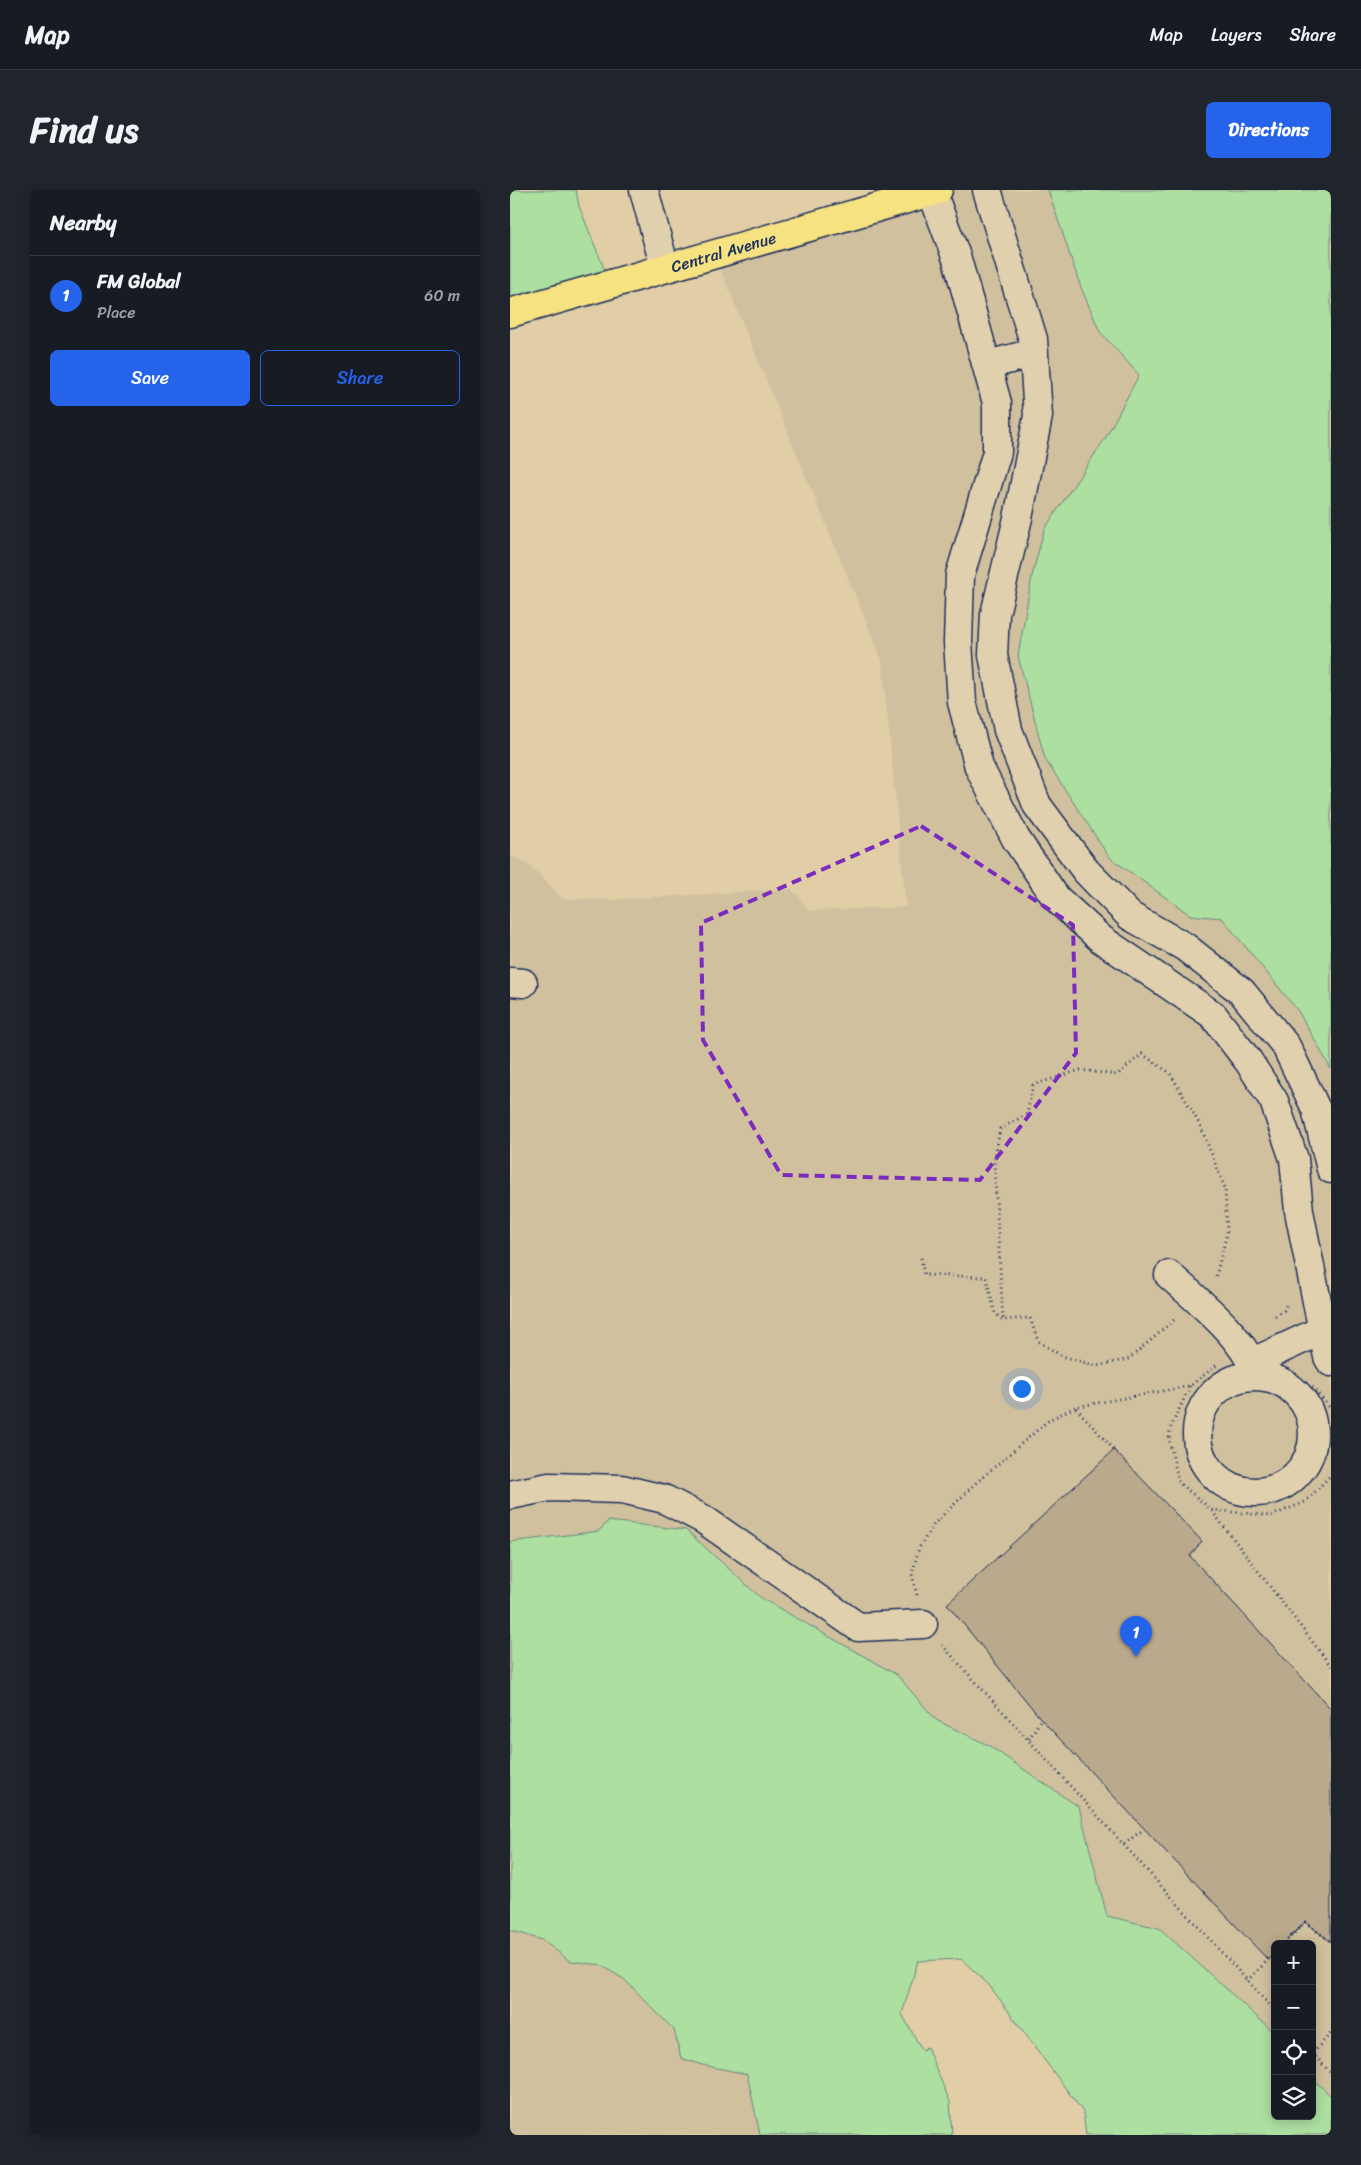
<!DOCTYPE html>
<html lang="en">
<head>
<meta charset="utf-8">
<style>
	:root { --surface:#171b24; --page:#20242c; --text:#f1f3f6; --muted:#9ea1a6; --line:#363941; --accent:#2563eb }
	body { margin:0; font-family:Sriracha,sans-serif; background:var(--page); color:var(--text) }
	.controls { position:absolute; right:15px; bottom:15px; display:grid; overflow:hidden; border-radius:8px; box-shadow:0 2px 12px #0003 }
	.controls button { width:45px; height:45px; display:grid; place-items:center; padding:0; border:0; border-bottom:1px solid var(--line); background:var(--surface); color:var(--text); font:25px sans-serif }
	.you { position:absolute; left:511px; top:1198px; width:18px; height:18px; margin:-12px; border:4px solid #fff; border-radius:50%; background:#1a73e8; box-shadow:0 0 0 8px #1a73e833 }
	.badge { display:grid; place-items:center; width:32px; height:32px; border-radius:50%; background:var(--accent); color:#fff; font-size:16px; font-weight:700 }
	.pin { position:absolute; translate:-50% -41px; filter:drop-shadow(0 1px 2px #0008) }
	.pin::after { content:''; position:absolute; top:26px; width:18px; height:15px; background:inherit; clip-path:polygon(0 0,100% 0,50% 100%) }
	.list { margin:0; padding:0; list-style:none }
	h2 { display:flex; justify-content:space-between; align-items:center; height:65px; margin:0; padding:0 20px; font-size:21px }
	h2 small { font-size:16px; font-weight:400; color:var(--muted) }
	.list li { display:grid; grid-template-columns:32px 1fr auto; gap:15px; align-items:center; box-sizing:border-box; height:80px; padding:0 20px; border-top:1px solid var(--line) }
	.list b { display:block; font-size:19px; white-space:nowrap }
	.list p { margin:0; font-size:16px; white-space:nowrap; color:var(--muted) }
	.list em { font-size:16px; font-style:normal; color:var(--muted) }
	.actions { display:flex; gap:10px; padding:15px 20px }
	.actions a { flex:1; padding:11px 0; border:1px solid var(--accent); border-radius:8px; text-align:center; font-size:18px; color:var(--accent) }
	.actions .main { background:var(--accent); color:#fff }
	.icon { flex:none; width:28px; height:28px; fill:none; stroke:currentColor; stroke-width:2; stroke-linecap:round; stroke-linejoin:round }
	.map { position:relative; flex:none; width:821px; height:1945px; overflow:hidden; border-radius:8px }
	header { display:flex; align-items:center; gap:30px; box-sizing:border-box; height:70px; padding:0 25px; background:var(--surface); border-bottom:1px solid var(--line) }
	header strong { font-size:24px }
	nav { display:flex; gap:28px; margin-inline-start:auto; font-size:18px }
	.intro { display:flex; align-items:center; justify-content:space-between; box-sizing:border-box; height:120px; padding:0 30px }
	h1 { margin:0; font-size:35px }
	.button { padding:12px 22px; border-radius:8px; background:var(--accent); color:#fff; font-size:18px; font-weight:700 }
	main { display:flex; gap:30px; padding:0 30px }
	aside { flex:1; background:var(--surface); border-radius:8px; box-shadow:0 2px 12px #0003 }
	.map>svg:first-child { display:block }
	.built { fill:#d1c09e }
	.green { fill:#acdfa0; stroke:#64877f }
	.building { fill:#baa98c; stroke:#1b2f5e }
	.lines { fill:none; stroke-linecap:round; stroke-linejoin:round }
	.minor-casing { stroke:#1b2f5e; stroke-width:31 }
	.major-casing { stroke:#1b2f5e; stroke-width:31 }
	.path { stroke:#1b2f5e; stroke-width:3; stroke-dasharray:1 4; stroke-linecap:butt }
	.minor { stroke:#e1d0ad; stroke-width:28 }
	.major { stroke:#f7e281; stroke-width:28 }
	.marked { fill:none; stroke:#7b2cbf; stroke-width:4; stroke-dasharray:10 6; stroke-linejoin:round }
	.labels { text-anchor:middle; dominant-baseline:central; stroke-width:4; stroke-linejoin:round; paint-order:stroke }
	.street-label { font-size:16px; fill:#1b2f5e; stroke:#e1d0ad }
</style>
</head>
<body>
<header>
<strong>Map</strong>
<nav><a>Map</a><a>Layers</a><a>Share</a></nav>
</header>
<div class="intro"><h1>Find us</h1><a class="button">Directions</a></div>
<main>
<aside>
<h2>Nearby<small></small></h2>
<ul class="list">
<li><span class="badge">1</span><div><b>FM Global</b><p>Place</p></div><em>60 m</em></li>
</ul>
<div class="actions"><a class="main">Save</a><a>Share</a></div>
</aside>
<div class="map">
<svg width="821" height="1945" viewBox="0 0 821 1945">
	<rect width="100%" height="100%" fill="#e1cea7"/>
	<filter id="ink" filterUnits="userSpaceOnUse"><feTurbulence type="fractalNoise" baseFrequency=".02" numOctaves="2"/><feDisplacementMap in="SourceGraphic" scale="10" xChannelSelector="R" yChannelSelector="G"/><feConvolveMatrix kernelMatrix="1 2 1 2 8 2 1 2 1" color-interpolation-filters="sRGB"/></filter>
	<g filter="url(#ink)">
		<path class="built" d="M419,0H538L570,95L590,142L629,185L596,247L535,569L599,667L680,725L712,728L788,821L821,879V1906L802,1888V1754H765V1846L756,1835L649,1738L597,1726L569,1617L478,1555L426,1530L387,1485L251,1408L176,1340L99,1331L89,1341L0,1352V666H4L24,679L53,709L101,710L281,699L288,705L298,721L396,717L372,470L204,64Z
			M0,1740L32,1750L60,1771L91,1775L115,1790L164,1840L172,1868L192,1875L237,1884L250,1945H0Z"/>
		<path class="green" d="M0,0H66L69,16L99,91L0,119Z
			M538,0H821V879L788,821L712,728L680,725L599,667L535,569L508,466L522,386L534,340L596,247L629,185L590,142L570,95Z
			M98,1331L176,1340L251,1408L387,1485L426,1530L478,1555L569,1617L597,1726L649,1738L756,1835L765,1846V1926H802V1888L821,1906V1945H576L573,1922L479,1795L451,1769L408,1771L392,1824L412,1860L417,1857L440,1912L442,1945H250L237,1884L192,1875L171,1868L164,1840L115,1790L91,1775L60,1771L32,1750L0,1740V1352L89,1341Z"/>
		<path class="building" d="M604,1260L692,1351L680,1366L821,1519V1752L795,1732L773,1754H765V1763L758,1770L531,1529L437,1414Z"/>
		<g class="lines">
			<defs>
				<path id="minor" d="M134,0L155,78
					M477,0L523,149L528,226L508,328L485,424L483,465L498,540L527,615L576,681L620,726L675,757L732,802L776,856L806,919L821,979
					M422,2L447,69L487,213V262L450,385L448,452L452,512L469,577L506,649L546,708L591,749L703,825L739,872L764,911L784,969L789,1021L818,1167L821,1172
					M477,175L524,163
					M0,792L13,793
					M659,1085C687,1110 737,1149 746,1186
					M743,1172L821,1136
					M687 1244a58 58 0 1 1 116 0a58 58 0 1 1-116 0Z
					M0,1305L39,1297L112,1299L154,1309L193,1329L348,1437L413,1434"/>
				<g id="major">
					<path id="s1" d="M0,123L428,0"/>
				</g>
			</defs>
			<use href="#minor" class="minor-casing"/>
			<use href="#major" class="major-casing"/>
			<path class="path" d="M411,1068L414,1085L476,1087L485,1123L493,1130
				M765,1126L774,1120L776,1115
				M664,1130L619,1169L587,1176L552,1166L528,1151L520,1128L493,1130L484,972L490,939L517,924L523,895L570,880L607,885L632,864L660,883L690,935L715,998L717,1043L706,1086
				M680,1196L660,1239L659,1249L669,1293L702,1320L761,1326L795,1312L821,1285
				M802,1197L821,1219
				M566,1218L604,1260
				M702,1321L821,1476
				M407,1405L402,1384L409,1358L424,1334L467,1292L539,1230L565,1217L680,1196L707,1175
				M432,1455L765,1821
				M519,1549L531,1529
				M614,1654L634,1639
				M774,1754L795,1732L821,1752
				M737,1791L765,1763
				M802,1863L821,1883
				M803,1863L821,1843"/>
			<use href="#minor" class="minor"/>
			<use href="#major" class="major"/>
		</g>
	</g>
	<path class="marked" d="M411,636L563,735L566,863L470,990L271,985L193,850L191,733Z"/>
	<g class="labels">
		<g class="street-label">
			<text stroke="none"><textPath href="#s1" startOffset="222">Central Avenue</textPath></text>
		</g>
	</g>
</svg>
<div class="controls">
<button>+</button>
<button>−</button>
<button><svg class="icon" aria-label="locate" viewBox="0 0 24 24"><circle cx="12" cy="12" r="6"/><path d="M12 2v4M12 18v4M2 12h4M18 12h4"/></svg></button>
<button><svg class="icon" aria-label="layers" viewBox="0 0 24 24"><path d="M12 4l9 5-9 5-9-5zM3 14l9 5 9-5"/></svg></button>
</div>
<div class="you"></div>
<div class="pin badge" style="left:626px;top:1467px">1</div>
</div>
</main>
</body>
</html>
